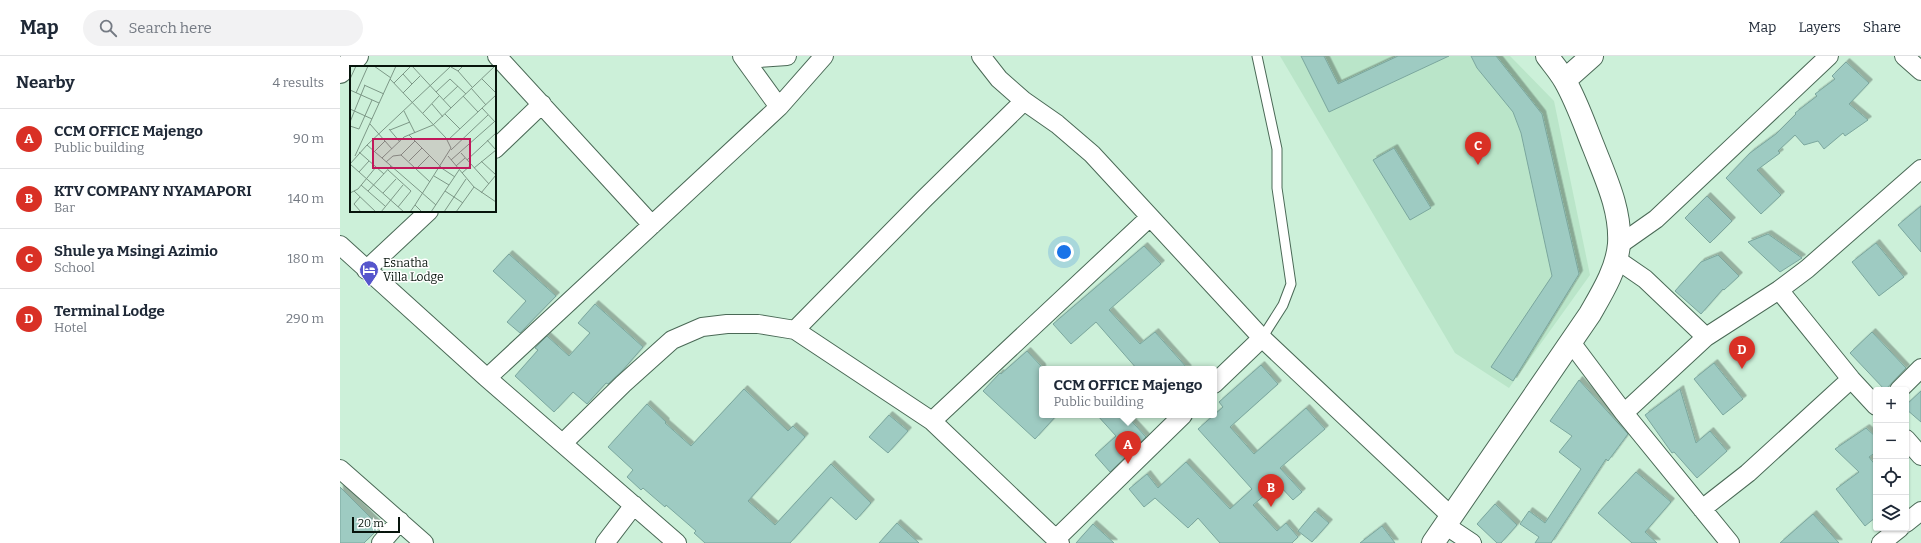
<!DOCTYPE html>
<html lang="en">
<head>
<meta charset="utf-8">
<style>
	:root { --surface:#fff; --page:#f2f2f3; --text:#1f2937; --muted:#747a83; --line:#e0e1e3; --accent:#d93025 }
	body { margin:0; font-family:Bitter,serif; background:var(--page); color:var(--text) }
	.controls { position:absolute; right:12px; bottom:12px; display:grid; overflow:hidden; border-radius:4px; box-shadow:0 1px 3px #0004 }
	.controls button { width:36px; height:36px; display:grid; place-items:center; padding:0; border:0; border-bottom:1px solid var(--line); background:var(--surface); color:var(--text); font:20px sans-serif }
	.scale { position:absolute; left:12px; bottom:10px; width:48px; box-sizing:border-box; padding-left:4px; border:2px solid #07140c; border-top:0; font-size:11px; line-height:14px; white-space:nowrap; color:#07140c; -webkit-text-stroke:3px #fff; paint-order:stroke }
	.you { position:absolute; left:724px; top:196px; width:14px; height:14px; margin:-10px; border:3px solid #fff; border-radius:50%; background:#1a73e8; box-shadow:0 0 0 6px #1a73e833 }
	.badge { display:grid; place-items:center; width:26px; height:26px; border-radius:50%; background:var(--accent); color:#fff; font-size:13px; font-weight:700 }
	.pin { position:absolute; translate:-50% -33px; filter:drop-shadow(0 1px 2px #0008) }
	.pin::after { content:''; position:absolute; top:21px; width:14px; height:12px; background:inherit; clip-path:polygon(0 0,100% 0,50% 100%) }
	.popup { position:absolute; left:699px; top:310px; width:178px; height:52px; box-sizing:border-box; display:grid; place-content:center; border-radius:4px; background:var(--surface); filter:drop-shadow(0 1px 3px #0005); font-size:13px; white-space:nowrap; color:var(--muted) }
	.popup b { font-size:15px; color:var(--text) }
	.popup::after { content:''; position:absolute; left:50%; top:100%; margin-left:-8px; border:8px solid transparent; border-top-color:var(--surface) }
	.list { margin:0; padding:0; list-style:none }
	h2 { display:flex; justify-content:space-between; align-items:center; height:52px; margin:0; padding:0 16px; font-size:17px }
	h2 small { font-size:13px; font-weight:400; color:var(--muted) }
	.list li { display:grid; grid-template-columns:26px 1fr auto; gap:12px; align-items:center; box-sizing:border-box; height:60px; padding:0 16px; border-top:1px solid var(--line) }
	.list b { display:block; font-size:15px; white-space:nowrap }
	.list p { margin:0; font-size:13px; white-space:nowrap; color:var(--muted) }
	.list em { font-size:13px; font-style:normal; color:var(--muted) }
	.icon { flex:none; width:22px; height:22px; fill:none; stroke:currentColor; stroke-width:2; stroke-linecap:round; stroke-linejoin:round }
	.map { position:relative; flex:none; width:1581px; height:487px; overflow:hidden }
	header { display:flex; align-items:center; gap:24px; box-sizing:border-box; height:56px; padding:0 20px; background:var(--surface); border-bottom:1px solid var(--line) }
	header strong { font-size:19px }
	nav { display:flex; gap:22px; margin-inline-start:auto; font-size:14px }
	.search { width:280px; height:36px; background:var(--page); display:flex; align-items:center; gap:10px; box-sizing:border-box; padding:0 14px; border-radius:22px; color:var(--muted); font-size:15px }
	main { display:flex }
	aside { flex:1; background:var(--surface) }
	.map>svg:first-child { display:block }
	.built { fill:#bae5c9 }
	.building { fill:#9ecbc2; stroke:#7ba79e; filter:url(#shadow) }
	.lines { fill:none; stroke-linecap:round; stroke-linejoin:round }
	.service-casing { stroke:#4a6956; stroke-width:11 }
	.minor-casing { stroke:#4a6956; stroke-width:20 }
	.tertiary-casing { stroke:#4a6956; stroke-width:24 }
	.service { stroke:#fff; stroke-width:9 }
	.minor { stroke:#fff; stroke-width:18 }
	.tertiary { stroke:#fff; stroke-width:22 }
	.labels { text-anchor:middle; dominant-baseline:central; stroke-width:3; stroke-linejoin:round; paint-order:stroke }
	.poi-label { font-size:12px; fill:#07140c; stroke:#fff; text-anchor:start }
	.inset-road { fill:none; stroke:#7d9887; stroke-width:1 }
	.view { fill:#c2185b; fill-opacity:0.15; stroke:#c2185b; stroke-width:2 }
	.inset-edge { fill:none; stroke:#07140c; stroke-width:2 }
</style>
</head>
<body>
<header>
<strong>Map</strong>
<div class="search"><svg class="icon" aria-label="search" viewBox="0 0 24 24"><circle cx="10" cy="10" r="6"/><path d="M15 15l6 6"/></svg>Search here</div>
<nav><a>Map</a><a>Layers</a><a>Share</a></nav>
</header>
<main>
<aside>
<h2>Nearby<small>4 results</small></h2>
<ul class="list">
<li><span class="badge">A</span><div><b>CCM OFFICE Majengo</b><p>Public building</p></div><em>90 m</em></li>
<li><span class="badge">B</span><div><b>KTV COMPANY NYAMAPORI</b><p>Bar</p></div><em>140 m</em></li>
<li><span class="badge">C</span><div><b>Shule ya Msingi Azimio</b><p>School</p></div><em>180 m</em></li>
<li><span class="badge">D</span><div><b>Terminal Lodge</b><p>Hotel</p></div><em>290 m</em></li>
</ul>
</aside>
<div class="map">
<svg width="1581" height="487" viewBox="0 0 1581 487">
	<defs>
		<filter id="shadow"><feDropShadow dx="3.5" dy="-3.5" stdDeviation="0" flood-color="#0004"/></filter>
	</defs>
	<rect width="100%" height="100%" fill="#ccf0d9"/>
	<path class="built" d="M940,0H1170L1214,45L1250,219L1169,332L1115,297Z"/>
	<path class="building" d="M961,0H984L998,28L1058,0H1109L989,56Z
		M1131,0H1156L1202,58L1239,218L1173,325L1151,311L1212,220L1181,77L1173,56L1137,12Z
		M1506,6L1529,27L1509,48L1528,64L1505,80L1503,77L1484,93L1478,85L1464,89L1455,79L1438,95L1440,97L1417,114L1441,139L1421,158L1386,122L1410,97L1436,78L1456,58L1455,57L1477,40L1475,38L1495,23L1492,20Z
		M1054,92L1091,152L1070,164L1033,104Z
		M1367,140L1392,165L1370,187L1345,162Z
		M1581,150V196L1558,169Z
		M1428,178L1462,202L1440,216L1408,186Z
		M1536,187L1564,221L1539,240L1512,206Z
		M804,190L821,208L769,254L800,288L815,276L848,313H797L756,266L731,288L713,268Z
		M169,198L216,240L180,277L167,266L186,245L153,215Z
		M1378,199L1399,220L1384,234L1383,233L1361,258L1335,235L1361,206Z
		M255,248L303,291L282,315L268,328L266,327L247,348L233,336L214,356L175,320L198,294L195,292L207,280L229,300L250,277L238,267Z
		M1532,276L1566,312L1545,334L1510,297Z
		M687,295L702,311V359H717L695,383L643,335L660,317L661,318Z
		M1374,307L1403,343L1383,359L1354,323Z
		M921,309L938,328L890,371L914,398L966,352L985,373L940,412L962,436L953,444L938,428L913,449L937,475L946,467L958,481L952,487H880L858,462L848,472L815,442L804,451L789,433L807,418L818,432L846,406L890,453L912,433L858,373L883,351L879,346Z
		M1239,324L1288,378L1268,405L1266,403L1211,487H1195L1199,481L1180,468L1189,455L1205,467L1241,413L1219,396L1232,380L1210,365Z
		M404,333L448,375L453,370L465,381L408,445L435,469L491,408L531,447L516,464L491,441L450,487H365L354,477L356,475L326,449L325,451L303,432L301,434L287,421L293,414L268,391L307,348L326,366L325,367L351,390Z
		M1340,333L1356,387L1370,375L1387,395L1357,422L1334,396L1332,397L1305,359Z
		M1581,335V366L1566,353V349Z
		M549,359L568,375L548,397L529,381Z
		M757,359H786L806,381L770,416L755,399L776,380Z
		M1526,372L1536,381V396L1529,401L1536,410V461L1525,470L1496,433L1519,416L1495,393Z
		M1296,416L1331,446L1305,476L1317,487H1292L1258,457Z
		M0,431L40,471L24,487H0Z
		M1155,448L1177,469L1161,487H1157L1137,468Z
		M975,455L989,467L972,486L958,475Z
		M1473,458L1499,487H1440Z
		M557,467L579,487H539Z
		M753,468L774,487H736Z
		M1042,470L1055,487H1020Z"/>
	<g class="lines">
		<defs>
			<path id="service" d="M917,0L937,93V132L951,228L943,249L922,282"/>
			<path id="minor" d="M157,0L312,169
				M402,0L439,51
				M641,0L659,23L684,45L717,68L752,98L922,282L1111,460
				M1564,0L1581,15
				M405,3L447,0
				M155,93L202,48
				M0,189L147,322L337,487
				M1279,189L1316,163L1489,0
				M1276,203L1305,223L1366,281
				M26,214L89,155
				M1439,234L1511,323L1536,350
				M455,274L584,143L684,45
				M1230,285L1284,357L1390,487
				M147,322L439,51L484,0
				M874,328L922,282
				M1559,334L1581,312
				M1284,357L1366,281L1439,234L1467,213L1581,113
				M592,365L810,161
				M1566,383L1581,400
				M223,387L283,328L332,284L362,271L387,268H418L455,274L592,365L720,487
				M0,413L84,487
				M1362,453L1408,417L1511,323
				M1566,467L1581,455
				M1105,469L1132,487
				M716,483L843,359
				M41,487L60,465
				M265,487L294,449
				M1541,487L1560,472"/>
			<path id="tertiary" d="M0,16L17,0
				M1225,24L1252,0
				M1093,487L1250,258C1262,237 1277,213 1279,188C1281,154 1266,123 1254,92C1245,70 1237,46 1225,25C1220,16 1213,8 1207,0"/>
		</defs>
		<use href="#service" class="service-casing"/>
		<use href="#minor" class="minor-casing"/>
		<use href="#tertiary" class="tertiary-casing"/>
		<use href="#service" class="service"/>
		<use href="#minor" class="minor"/>
		<use href="#tertiary" class="tertiary"/>
	</g>
	<defs>
		<symbol id="hotel-pin" viewBox="-11 -11 22 30"><path d="M0 17L-7.5 6A9.5 9.5 0 1 1 7.5 6Z" fill="#55c" stroke="#fff"/><path d="M-6-4.5h1.5V1H6V5H4.5V3h-9V5H-6ZM-4 0a1.8 1.8 0 1 1 3.6 0ZM.5 0V-2.5h3Q6-2.5 6 0Z" fill="#fff"/></symbol>
	</defs>
	<g fill-rule="evenodd">
		<use href="#hotel-pin" x="18" y="203" width="22" height="30"/>
	</g>
	<g class="labels">
		<g class="poi-label">
			<text x="43" y="207">Esnatha<tspan x="43" dy="14">Villa Lodge</tspan></text>
		</g>
	</g>
	<g transform="translate(10 10)">
		<rect width="146" height="146" fill="#ccf0d9"/>
		<path class="inset-road" d="M24,0L41,12M62,0L101,42M101,1L108,5L113,0M108,5L122,21M53,8L62,18M0,13L6,0M40,13L96,72L101,82L65,139M132,13L146,27M44,17L61,0M14,19L34,28M121,22L136,39M0,24L29,37M86,26L100,13L116,28M6,27L18,0M53,27L70,10M113,30L128,46M93,34L108,20M82,38L93,51M132,42L146,57M0,43L22,53M54,45L65,67M73,47L89,30M95,48L110,63M0,56L15,19M20,58L42,83M0,60L9,63L22,34M39,63L50,76M40,64L60,56M59,69L91,101M98,74L146,29M137,74L146,84M17,79L86,139M101,84L138,49M9,86L34,108M24,86L35,75M111,87L139,118M51,89L65,75M5,90L46,0M98,90L124,121L146,136M32,92L54,71L83,59L145,0M101,94L144,56M117,94L146,67M59,95L72,82M131,95L146,109M36,96L43,90L51,89L80,116M0,98L17,79L100,1M0,98L54,146M106,100L115,92M90,101L105,111M67,102L79,90M124,102L146,84M38,104L61,125M9,106L19,95M112,107L121,99M84,110L99,119M11,119L35,140M4,125L26,146M18,125L41,100M95,125L113,137M0,127L8,123L26,101M33,127L46,113M131,127L146,109M10,131L4,138L11,146M48,141L61,125M31,146L53,119M60,146L65,139L72,146M81,146L109,104M94,146L116,113M106,146L124,121"/>
		<path class="view" d="M23,73H120V102H23Z"/>
		<rect width="146" height="146" class="inset-edge"/>
	</g>
</svg>
<div class="controls">
<button>+</button>
<button>−</button>
<button><svg class="icon" aria-label="locate" viewBox="0 0 24 24"><circle cx="12" cy="12" r="6"/><path d="M12 2v4M12 18v4M2 12h4M18 12h4"/></svg></button>
<button><svg class="icon" aria-label="layers" viewBox="0 0 24 24"><path d="M12 4l9 5-9 5-9-5zM3 14l9 5 9-5"/></svg></button>
</div>
<div class="scale">20 m</div>
<div class="you"></div>
<div class="pin badge" style="left:788px;top:408px">A</div>
<div class="popup"><b>CCM OFFICE Majengo</b>Public building</div>
<div class="pin badge" style="left:931px;top:451px">B</div>
<div class="pin badge" style="left:1138px;top:109px">C</div>
<div class="pin badge" style="left:1402px;top:313px">D</div>
</div>
</main>
</body>
</html>
